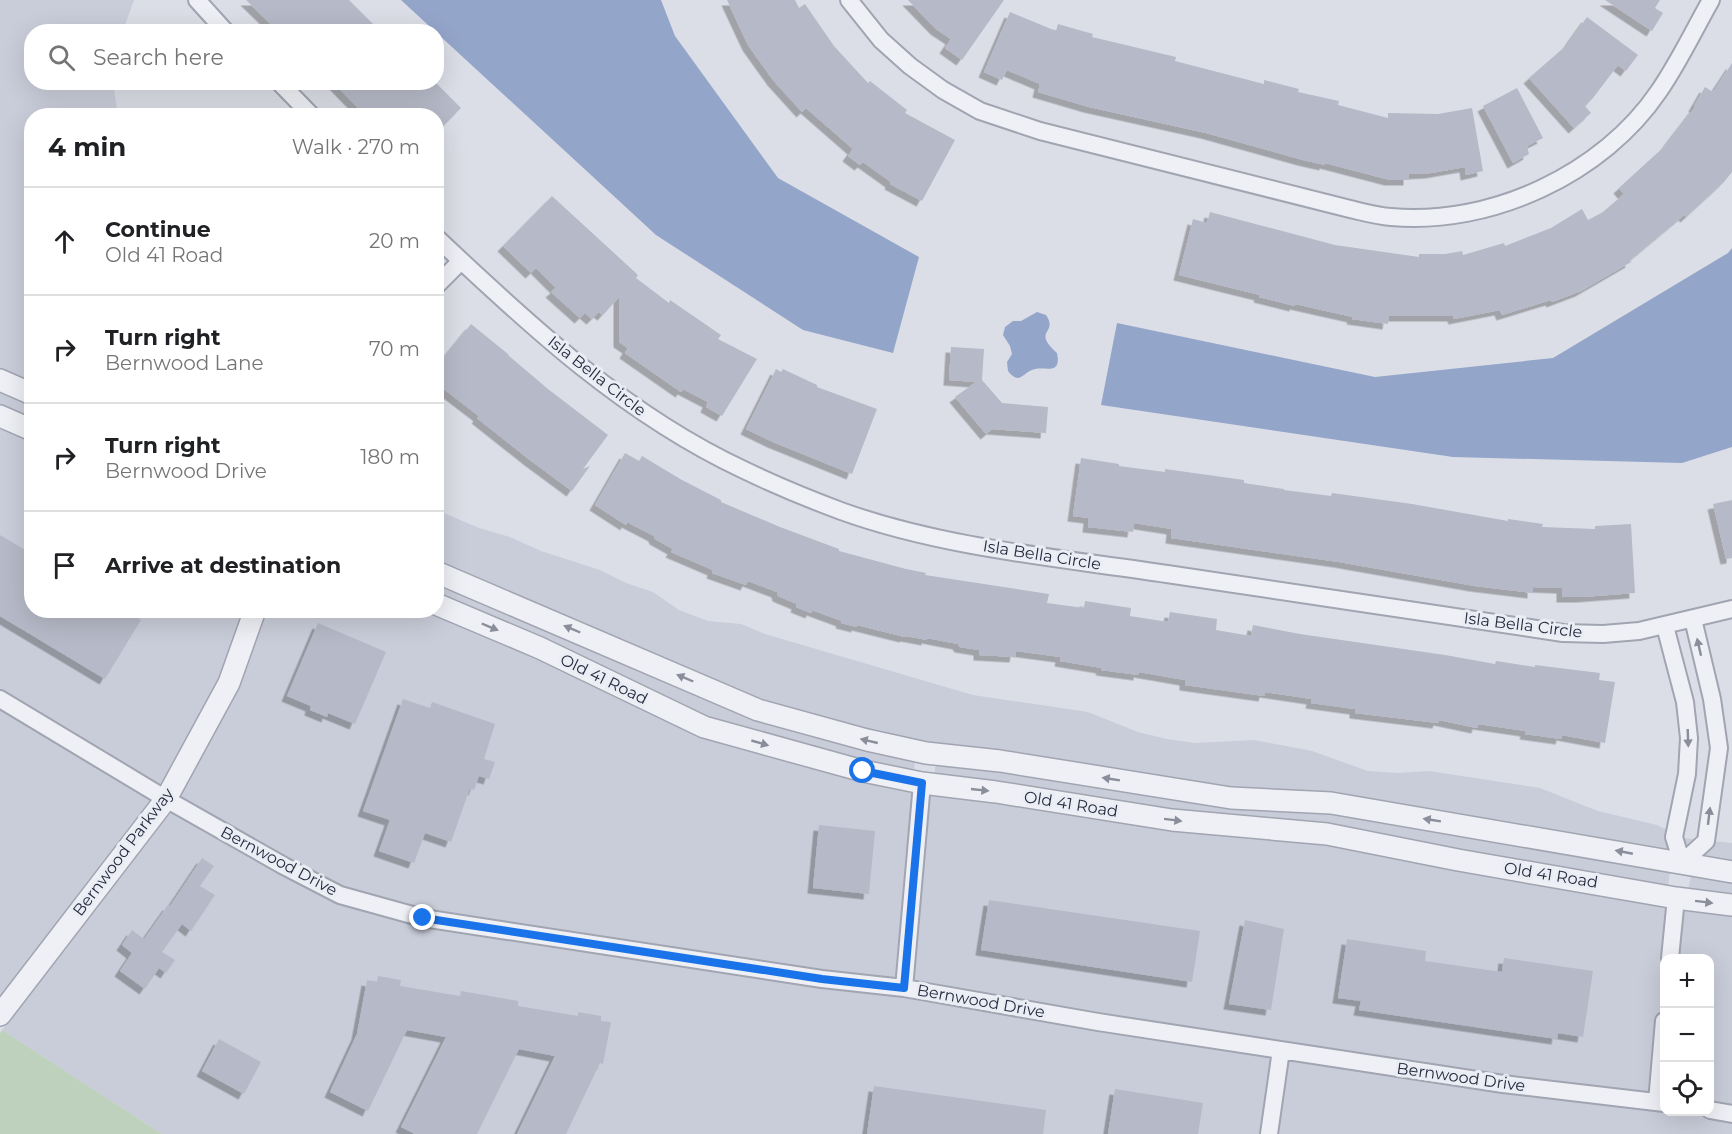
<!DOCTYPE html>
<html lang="en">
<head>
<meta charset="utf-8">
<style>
	:root { --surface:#fff; --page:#f2f2f2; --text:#202124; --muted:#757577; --line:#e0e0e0 }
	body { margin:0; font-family:Montserrat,sans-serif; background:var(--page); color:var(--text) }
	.controls { position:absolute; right:18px; bottom:18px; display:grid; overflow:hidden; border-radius:12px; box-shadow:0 6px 24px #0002 }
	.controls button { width:54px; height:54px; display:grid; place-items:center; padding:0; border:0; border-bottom:2px solid var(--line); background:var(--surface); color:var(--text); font:30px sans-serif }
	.stop { position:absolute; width:18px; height:18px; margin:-14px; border:4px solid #1a73e8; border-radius:50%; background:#fff }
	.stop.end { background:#1a73e8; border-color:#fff; box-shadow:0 2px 6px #0008 }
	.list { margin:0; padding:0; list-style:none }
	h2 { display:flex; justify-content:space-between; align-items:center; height:78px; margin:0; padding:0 24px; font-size:26px }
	h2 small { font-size:20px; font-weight:400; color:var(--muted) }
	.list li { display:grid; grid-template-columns:39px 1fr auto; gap:18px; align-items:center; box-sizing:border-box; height:108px; padding:0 24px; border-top:2px solid var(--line) }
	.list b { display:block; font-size:22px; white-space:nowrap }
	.list p { margin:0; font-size:20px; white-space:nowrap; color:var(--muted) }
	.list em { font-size:20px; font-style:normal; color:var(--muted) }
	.icon { flex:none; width:33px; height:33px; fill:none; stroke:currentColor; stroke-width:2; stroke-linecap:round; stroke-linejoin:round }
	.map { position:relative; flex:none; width:1732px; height:1134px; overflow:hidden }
	.search { position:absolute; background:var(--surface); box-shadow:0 6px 24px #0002; left:24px; top:24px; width:420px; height:66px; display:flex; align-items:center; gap:15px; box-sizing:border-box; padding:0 21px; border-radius:24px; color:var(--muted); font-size:22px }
	.panel { position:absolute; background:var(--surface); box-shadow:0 6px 24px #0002; left:24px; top:108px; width:420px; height:510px; border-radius:24px }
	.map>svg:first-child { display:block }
	.built { fill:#c9cdd9; fill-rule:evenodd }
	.green { fill:#bed1bc }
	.water { fill:#94a5ca }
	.building { fill:#b6b9c7; filter:url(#shadow) }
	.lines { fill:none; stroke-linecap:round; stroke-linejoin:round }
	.minor-casing { stroke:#a1a4b1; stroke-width:20 }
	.tertiary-casing { stroke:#a1a4b1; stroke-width:24 }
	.minor { stroke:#eef0f5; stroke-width:16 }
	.tertiary { stroke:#eef0f5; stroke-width:21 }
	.oneway { fill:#8a8d9a }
	.route { stroke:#1a73e8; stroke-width:8 }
	.labels { text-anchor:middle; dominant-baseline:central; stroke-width:6; stroke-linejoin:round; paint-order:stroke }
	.street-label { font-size:16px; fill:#252a3e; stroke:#ebedf5 }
</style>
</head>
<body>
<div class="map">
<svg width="1732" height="1134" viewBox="0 0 1732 1134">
	<defs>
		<filter id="shadow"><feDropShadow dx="-5.5" dy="5.5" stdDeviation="0" flood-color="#0004"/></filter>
	</defs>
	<rect width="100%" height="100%" fill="#dcdee7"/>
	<path class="built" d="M0,0H134L123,31L32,32V82L113,83L118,115L32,116L31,383L0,370Z
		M0,391L31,404V419L0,405Z
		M0,427L31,440L32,610L244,611L220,678L158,792L0,998Z
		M437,510L479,528L510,537L541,551L600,570L626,583L653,592L679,610L708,621L741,624L765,634L973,695L1088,712L1138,732L1167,739L1195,743L1254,740L1312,751L1368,771L1398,773L1429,771L1540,788L1598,811L1657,825L1683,838L1732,843V861L1332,793L1232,787L1001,751L927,743L868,730L760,701L437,561Z
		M436,582L755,720L865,750L915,761L914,771L864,761L707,717L543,639L437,593Z
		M266,611H427L537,657L693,733V734L861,781L913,793L1326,844L1610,895L1684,911L1732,915V1134H162L2,1030L175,804L238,688ZM1664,958H1710V1112H1664Z
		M936,764L1000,772L1222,807L1331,814L1670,872L1668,886L1459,849L1336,824L1172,809L996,782L934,774Z
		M1691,875L1732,882V895L1688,890Z"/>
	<path class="green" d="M2,1030L162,1134H0V1033Z"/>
	<path class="water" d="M401,0H661L675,36L778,178L919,257L893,353L803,330L656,235Z
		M1732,248V447L1682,463L1453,457L1101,405L1117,323L1375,377L1553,358L1728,253Z
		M1037,312L1046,315C1059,334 1031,330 1057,353C1062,377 1044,365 1032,370C1022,374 1019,385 1008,371L1007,362L1012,354L1010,346L1003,335L1005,327L1013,321H1021Z"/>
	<path class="building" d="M246,0H349L381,32H279Z
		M727,0H795L799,8L805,4L834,46L868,83L870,81L907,110L905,113L955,140L922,201L890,184L891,182L863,162L860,165L848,156L853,149L806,108L802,112L773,80L748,45Z
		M908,0H1004L962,60L945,48L951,39L936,29Z
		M1605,0H1660L1655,8L1663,13L1652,31Z
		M1010,12L1056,31L1058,24L1093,34L1092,37L1176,57L1175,61L1264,84V80L1299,89L1298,92L1339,101L1338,105L1388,118V113L1438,114L1472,108L1483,171L1466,175L1465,167L1431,173L1409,174V180H1390L1325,163V165L1303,160L1206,133L1089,107L1038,92L1040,84L1007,70L1002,80L984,72Z
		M1587,17L1638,55L1626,71L1618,65L1593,98L1585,106L1591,113L1574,128L1529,78L1567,45Z
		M1732,63V172L1724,182L1686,217L1684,215L1630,260L1631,262L1581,291L1552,302L1551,300L1502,315L1500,310L1454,319L1453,316H1389L1388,324L1352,319L1353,317L1295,304V306L1259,297L1260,295L1179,275L1193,219L1207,223L1210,212L1335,245L1419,257V254H1445L1462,251L1463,255L1504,243L1505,246L1551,228L1582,209L1588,220L1603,212L1624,194L1619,188L1665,146L1695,107L1694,106L1705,87L1713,92Z
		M333,82H435L461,108L436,133V116H366Z
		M1517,88L1543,138L1527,146L1529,154L1513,163L1483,106Z
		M552,196L638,275L636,278L669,303L670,300L721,335L718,339L757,359L722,416L706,407L708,402L683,389L681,392L625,353L628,348L619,342V297L603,315L599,312L592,319L585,313L580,318L551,292L556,288L536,268L531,273L503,246Z
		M471,324L508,354L509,356L548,389L608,435L583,469L590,466L572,491L530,460L477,418L479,416L436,383V367Z
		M951,347L984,349L982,380L1002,403L1048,407L1046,433L992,429L986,434L955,397L976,382L949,380Z
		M776,369L781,372L783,369L817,385V387L877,409L852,474L773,442L746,429Z
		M625,453L639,461L642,456L682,480L721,500V502L780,527L839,549V551L906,569L926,573L925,575L1049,594L1047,603L1084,608L1085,601L1131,608L1130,616L1168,622L1170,612L1217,619L1216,630L1251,636L1253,625L1300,634L1445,655L1495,664L1496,661L1535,667V665L1600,673L1599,680L1615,682L1605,743L1562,735L1561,739L1525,734L1526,731L1478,724L1477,728L1439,720L1438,723L1355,713V709L1311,703L1312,699L1265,692L1264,696L1185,685V680L1139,672V675L1101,670L1102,668L1060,661L1061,657L1016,651L1015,657L979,655V650L960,647L958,644L927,638V640L906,636L905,637L857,625V627L841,623L842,621L812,610L811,613L796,607L797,604L778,596L777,592L748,581L746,585L712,573L713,570L671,552L673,549L655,539L654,536L627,522L626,525L595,505Z
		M1081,458L1119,464V466L1165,472V469L1244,480V483L1284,489V490L1331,496L1332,493L1412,504L1508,521V519L1543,524L1542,527L1595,529V526L1631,524L1635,593L1582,597H1562V588L1533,587V593L1475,586L1339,562L1171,538L1172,529L1134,523L1133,532L1088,527L1089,518L1073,516Z
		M1732,500V558L1726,559L1713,504Z
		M0,535L32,554V610H125L141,620L105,679L0,616Z
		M318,623L386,652L355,724L328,713L327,717L310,710L311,706L287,696Z
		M403,699L430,708L432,702L495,724L484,759L495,762L489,779L479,776L474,790L470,788L451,842L425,833L414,863L379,851L390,820L363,811Z
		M819,825L875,831L869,894L813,888Z
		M202,858L214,866L200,886L215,895L191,931L182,924L162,952L175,960L166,973L159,968L145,989L120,971L132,953L122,945L132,930L144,939L168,905L170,906Z
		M989,900L1200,931L1192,982L981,950Z
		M1245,920L1284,929L1271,1010L1229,1004Z
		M1347,939L1426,951L1425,961L1502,972L1504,958L1593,971L1583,1037L1558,1033L1557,1039L1359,1010L1361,1001L1338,998Z
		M378,976L401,980L400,986L460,996L461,991L518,1001V1006L578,1016V1012L601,1016V1021L611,1022L603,1064L600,1063L566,1134H517L555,1056L519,1049L477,1134H415L401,1127L446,1037L407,1030L368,1111L330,1092L357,1034L367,980L377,982Z
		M219,1039L261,1062L244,1094L202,1071Z
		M874,1086L1046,1110L1043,1134H867Z
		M1115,1089L1203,1103L1198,1134H1108Z"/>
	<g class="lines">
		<defs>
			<path id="minor" d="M197,0L226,32
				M849,0L881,40L910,66L943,90L980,111L1040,131L1350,209C1363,212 1377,216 1391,217C1491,226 1603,174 1659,91C1679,62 1694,30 1711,0
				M279,82L312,116
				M436,237C530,326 626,415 744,470C775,485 809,499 841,511C943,548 1060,558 1167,574C1299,594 1431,613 1563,633L1603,634L1639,631L1732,609
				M436,286L461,261
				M1665,626L1685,702L1689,738L1687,774L1674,837L1682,863L1706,841L1719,748L1712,699L1693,619
				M0,699L166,799L284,866L340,895L423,918L822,979L904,988L1098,1022L1503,1084L1664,1103
				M1670,958L1676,898
				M904,988L922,783
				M1657,1102L1664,1021
				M1710,1110L1732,1114
				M1269,1134L1281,1050"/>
			<path id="tertiary" d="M0,380L32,394
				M0,416L32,430
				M436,572L758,710L867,740L926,753L1000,761L1231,798L1331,803L1732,872
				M436,604L540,648L704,727L863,771L922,783L996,792L1172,820L1327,834L1458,860L1676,898L1732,905
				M0,1015L166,799L229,683L255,610"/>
		</defs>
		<use href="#minor" class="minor-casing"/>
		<use href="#tertiary" class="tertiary-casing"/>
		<use href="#minor" class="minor"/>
		<use href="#tertiary" class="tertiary"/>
	</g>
	<defs><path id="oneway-solid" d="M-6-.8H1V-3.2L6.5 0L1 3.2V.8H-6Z" transform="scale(1.5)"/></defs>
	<g class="oneway">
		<use href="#oneway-solid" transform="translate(490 627) rotate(23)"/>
		<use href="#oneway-solid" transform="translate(572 629) rotate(-157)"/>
		<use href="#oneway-solid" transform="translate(1699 647) rotate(-103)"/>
		<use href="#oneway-solid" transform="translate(685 678) rotate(-157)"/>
		<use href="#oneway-solid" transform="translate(1688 738) rotate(88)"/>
		<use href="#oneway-solid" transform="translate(869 741) rotate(-167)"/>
		<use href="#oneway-solid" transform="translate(760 743) rotate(16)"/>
		<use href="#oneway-solid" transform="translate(1111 779) rotate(-171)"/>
		<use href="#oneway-solid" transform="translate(980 790) rotate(6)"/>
		<use href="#oneway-solid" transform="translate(1709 816) rotate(-83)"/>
		<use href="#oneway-solid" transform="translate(1173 820) rotate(7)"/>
		<use href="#oneway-solid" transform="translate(1432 820) rotate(-171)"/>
		<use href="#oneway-solid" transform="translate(1624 852) rotate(-169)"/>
		<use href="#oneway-solid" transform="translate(1704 902) rotate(7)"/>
	</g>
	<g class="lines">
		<path class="route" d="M423,918L822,979L904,988L922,783L863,771"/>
	</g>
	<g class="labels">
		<g class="street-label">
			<text transform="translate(597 376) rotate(38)">Isla Bella Circle</text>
			<text transform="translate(1042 555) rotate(9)">Isla Bella Circle</text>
			<text transform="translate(1523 625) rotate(7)">Isla Bella Circle</text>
			<text transform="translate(604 679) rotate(26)">Old 41 Road</text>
			<text transform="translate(1071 804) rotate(9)">Old 41 Road</text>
			<text transform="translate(123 852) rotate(-53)">Bernwood Parkway</text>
			<text transform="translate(279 861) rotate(28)">Bernwood Drive</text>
			<text transform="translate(1551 875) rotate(9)">Old 41 Road</text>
			<text transform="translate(981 1001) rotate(10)">Bernwood Drive</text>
			<text transform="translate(1461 1077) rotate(8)">Bernwood Drive</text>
		</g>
	</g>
</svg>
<div class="controls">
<button>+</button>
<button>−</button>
<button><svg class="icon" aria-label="locate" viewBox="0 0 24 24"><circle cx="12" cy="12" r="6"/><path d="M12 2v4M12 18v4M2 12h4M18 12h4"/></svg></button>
</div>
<div class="stop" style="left:863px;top:771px"></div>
<div class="stop end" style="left:423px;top:918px"></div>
<div class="search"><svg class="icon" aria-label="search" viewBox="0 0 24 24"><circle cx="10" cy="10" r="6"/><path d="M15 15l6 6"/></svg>Search here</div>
<section class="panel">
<h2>4 min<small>Walk · 270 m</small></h2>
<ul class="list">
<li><svg class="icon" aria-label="ahead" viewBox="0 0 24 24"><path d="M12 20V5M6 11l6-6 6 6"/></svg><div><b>Continue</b><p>Old 41 Road</p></div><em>20 m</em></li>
<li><svg class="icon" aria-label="right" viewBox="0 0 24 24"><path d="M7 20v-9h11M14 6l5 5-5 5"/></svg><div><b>Turn right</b><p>Bernwood Lane</p></div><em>70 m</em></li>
<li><svg class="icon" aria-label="right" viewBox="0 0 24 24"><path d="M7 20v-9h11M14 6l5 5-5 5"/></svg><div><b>Turn right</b><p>Bernwood Drive</p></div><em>180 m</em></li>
<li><svg class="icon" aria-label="arrive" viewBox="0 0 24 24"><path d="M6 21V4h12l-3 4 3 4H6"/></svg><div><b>Arrive at destination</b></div></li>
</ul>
</section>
</div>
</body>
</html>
